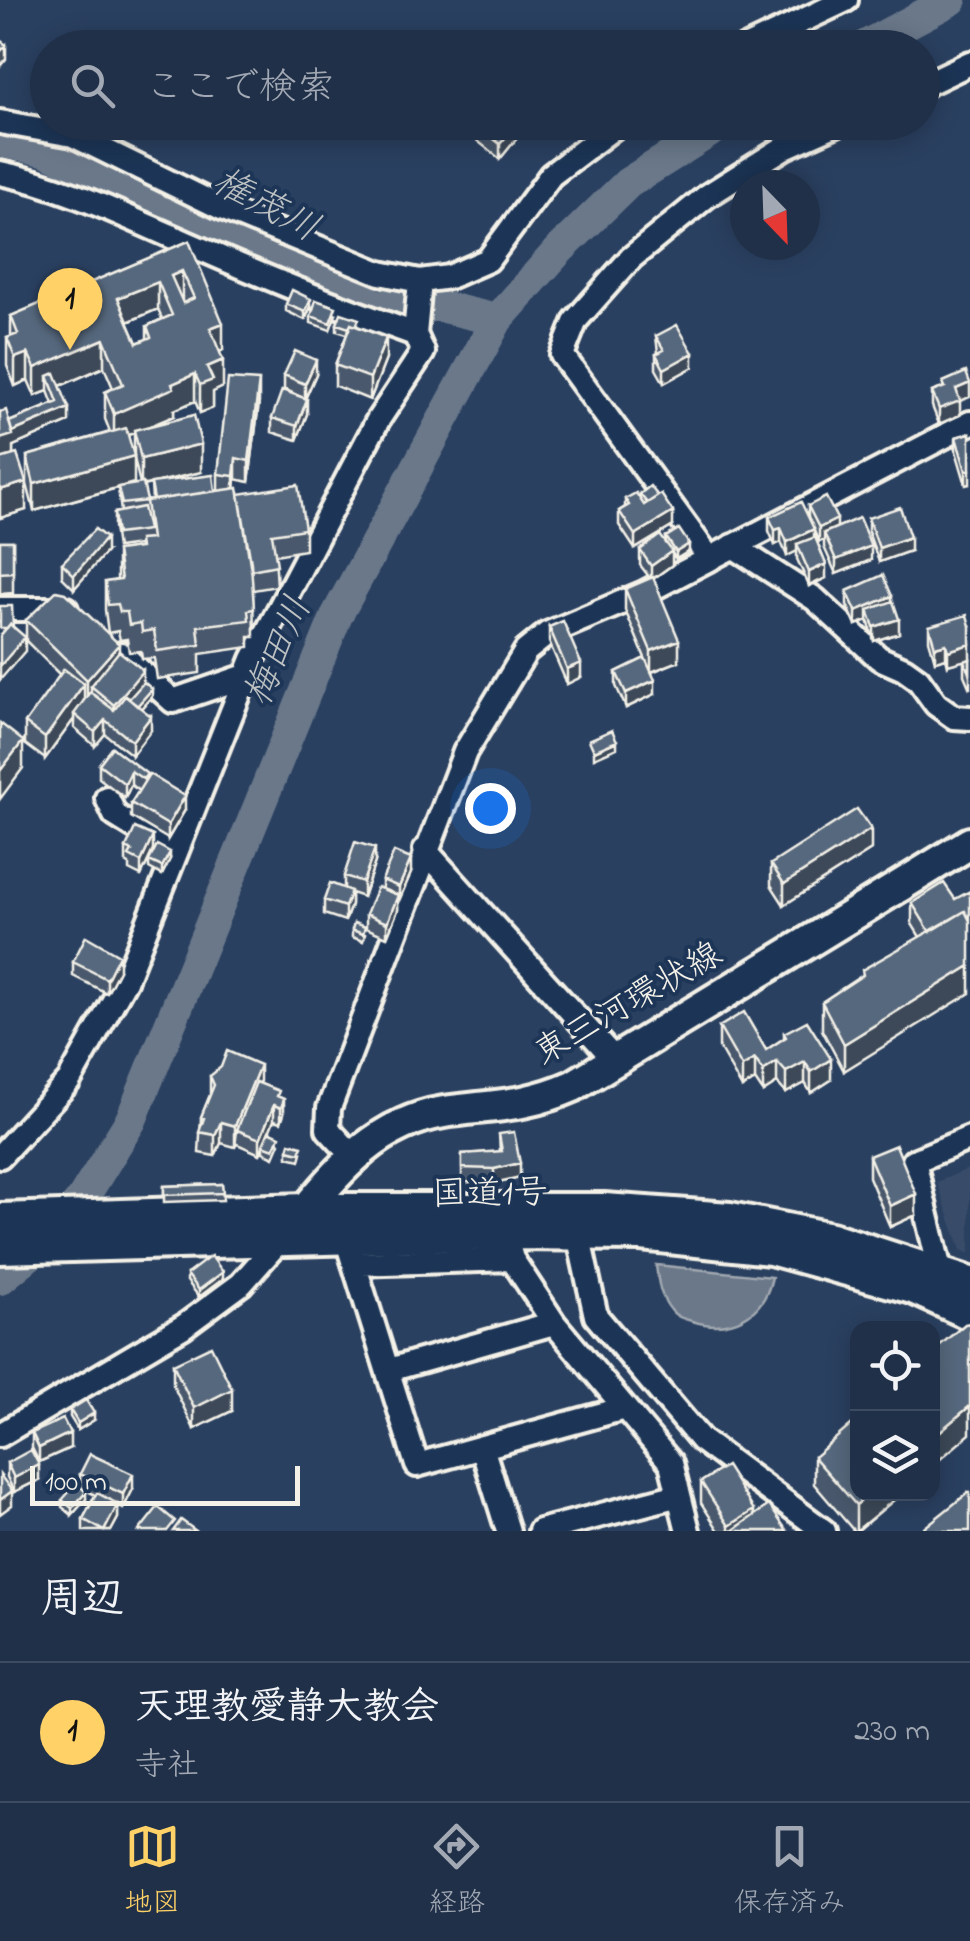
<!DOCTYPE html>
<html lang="ja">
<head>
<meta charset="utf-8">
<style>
	:root { --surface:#203048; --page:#28384f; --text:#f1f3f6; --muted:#a2a9b4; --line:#3d4b60; --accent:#ffd166 }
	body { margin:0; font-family:"Indie Flower","Klee One",sans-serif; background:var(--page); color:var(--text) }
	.controls { position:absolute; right:30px; bottom:30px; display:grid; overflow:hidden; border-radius:20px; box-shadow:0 5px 25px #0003 }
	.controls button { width:90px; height:90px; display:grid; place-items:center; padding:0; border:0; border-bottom:2px solid var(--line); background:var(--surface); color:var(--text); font:50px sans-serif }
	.compass { position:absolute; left:730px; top:170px; width:90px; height:90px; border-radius:50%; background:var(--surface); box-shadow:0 5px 25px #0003; rotate:157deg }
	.scale { position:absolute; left:30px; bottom:25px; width:270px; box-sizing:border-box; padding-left:10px; border:5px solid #f4f1e8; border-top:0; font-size:28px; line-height:35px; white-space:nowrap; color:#f4f1e8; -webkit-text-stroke:8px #1d3557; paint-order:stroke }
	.you { position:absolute; left:490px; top:808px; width:35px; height:35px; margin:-25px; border:8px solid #fff; border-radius:50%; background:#1a73e8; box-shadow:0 0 0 15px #1a73e833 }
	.badge { display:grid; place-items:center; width:65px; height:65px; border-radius:50%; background:var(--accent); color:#111; font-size:32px; font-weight:700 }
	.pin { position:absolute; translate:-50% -82px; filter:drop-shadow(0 2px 5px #0008) }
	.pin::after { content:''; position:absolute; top:52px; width:35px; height:30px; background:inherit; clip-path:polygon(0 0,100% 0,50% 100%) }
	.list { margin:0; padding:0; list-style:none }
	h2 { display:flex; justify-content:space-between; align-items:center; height:130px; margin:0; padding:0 40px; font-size:42px }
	h2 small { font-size:32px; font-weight:400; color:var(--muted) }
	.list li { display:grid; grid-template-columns:65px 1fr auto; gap:30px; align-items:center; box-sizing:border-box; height:140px; padding:0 40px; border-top:2px solid var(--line) }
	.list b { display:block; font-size:38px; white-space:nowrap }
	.list p { margin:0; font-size:32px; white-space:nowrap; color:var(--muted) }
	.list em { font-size:32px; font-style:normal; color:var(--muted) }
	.icon { flex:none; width:55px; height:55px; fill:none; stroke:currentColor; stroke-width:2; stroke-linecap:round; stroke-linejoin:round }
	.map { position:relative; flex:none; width:970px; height:1531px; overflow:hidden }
	.search { position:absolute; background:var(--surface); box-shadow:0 5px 25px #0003; left:30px; right:30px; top:30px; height:110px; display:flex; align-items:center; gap:25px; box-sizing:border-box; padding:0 35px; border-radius:55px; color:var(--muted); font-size:38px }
	.sheet { height:270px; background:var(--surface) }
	nav { display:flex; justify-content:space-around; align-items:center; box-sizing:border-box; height:140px; border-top:2px solid var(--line); background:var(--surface); font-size:28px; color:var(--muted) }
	nav a { display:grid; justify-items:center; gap:5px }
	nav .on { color:var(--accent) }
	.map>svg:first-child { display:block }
	.built { fill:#374c69 }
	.water { fill:#6a788a; stroke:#a1a8b0; stroke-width:2.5 }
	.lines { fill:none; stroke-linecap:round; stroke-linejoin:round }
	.river { stroke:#6a788a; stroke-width:32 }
	.minor-casing { stroke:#f4f1e8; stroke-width:30 }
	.major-casing { stroke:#f4f1e8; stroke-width:38 }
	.highway-casing { stroke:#f4f1e8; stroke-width:40 }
	.minor { stroke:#1d3557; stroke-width:22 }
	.major { stroke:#1d3557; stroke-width:30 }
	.highway { stroke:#1d3557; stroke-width:32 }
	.wall { fill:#4a596c; stroke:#f4f1e8; stroke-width:2.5; fill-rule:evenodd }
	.shaded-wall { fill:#3c4858; stroke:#f4f1e8; stroke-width:2.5 }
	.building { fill:#56677d; stroke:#f4f1e8; stroke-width:2.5; fill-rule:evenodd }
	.labels { text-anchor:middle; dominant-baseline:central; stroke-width:8; stroke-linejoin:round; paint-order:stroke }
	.street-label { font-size:35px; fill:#f4f1e8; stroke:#1d3557 }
	.water-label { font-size:38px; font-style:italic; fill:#bdc1c2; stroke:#1d3557 }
</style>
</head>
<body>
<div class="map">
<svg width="970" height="1531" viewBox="0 0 970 1531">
	<rect width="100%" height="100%" fill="#2a4060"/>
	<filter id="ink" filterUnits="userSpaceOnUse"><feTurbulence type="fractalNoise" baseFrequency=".01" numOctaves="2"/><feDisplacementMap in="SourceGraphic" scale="20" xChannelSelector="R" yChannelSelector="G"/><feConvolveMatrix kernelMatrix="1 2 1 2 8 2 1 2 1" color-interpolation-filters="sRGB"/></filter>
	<g filter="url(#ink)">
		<path class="built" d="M970,1168V1254L961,1250L937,1182Z"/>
		<path class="water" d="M656,1265L772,1277C764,1316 730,1333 692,1321C684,1319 676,1317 671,1310C660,1297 658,1282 656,1265Z"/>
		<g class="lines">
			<path class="river" d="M861,48L951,0
				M0,141L44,150L177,206L218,225L268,259L376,305L439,306L497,320
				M0,1279L47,1240L83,1198L131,1120L337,615L497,320L558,251L628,183L725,122"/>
			<defs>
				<path id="minor" d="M745,48L846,0
					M922,86L970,63
					M0,122L73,135L222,208L380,273L420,281
					M0,173C65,186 126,217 187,243C262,276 338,307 415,334
					M733,546L815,599L879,658L904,669L918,679L936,704L954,717L970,718
					M710,559L562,355L576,320L631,258L707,196L785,147L841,122
					M0,609H66
					M121,654L173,701L246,676
					M107,798L115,815L176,853
					M425,850L616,1061
					M0,1156L69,1081L125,981L253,659L378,420L423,352L415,334L420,281L449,277L488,260L551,175L621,122
					M353,1156L328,1129L329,1108L465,752L526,651L547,634L644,593L970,423
					M505,1233L512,1259L554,1323L671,1463L688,1531
					M578,1234L596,1316L701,1440L824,1531
					M346,1238L417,1465L625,1408
					M354,1264L512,1259
					M943,1283L914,1161L970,1138
					M389,1370L554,1323
					M0,1435L184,1326L241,1284L279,1241
					M482,1447L508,1531
					M540,1531L679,1495"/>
				<path id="major" d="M293,1225C336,1174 374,1123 444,1112C493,1105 525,1107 573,1086L970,843"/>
				<path id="highway" d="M0,1220L306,1210H604L730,1219L831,1239L970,1284
					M0,1247L505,1233L642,1234L771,1248L913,1287L970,1313"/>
			</defs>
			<use href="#minor" class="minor-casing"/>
			<use href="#major" class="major-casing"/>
			<use href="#highway" class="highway-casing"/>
			<use href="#minor" class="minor"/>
			<use href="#major" class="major"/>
			<use href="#highway" class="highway"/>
		</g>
		<path class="wall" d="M526,122V127L500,159L475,139V124Z
			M189,241L223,350L220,352L223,387L213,392V408L200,413L195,401L174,410V416L150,426L201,472L162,481L218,491V474L259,402L249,482L236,479L235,489L239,494L305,529V550L275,555L277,586L253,590L254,637H249V647L200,654V673L157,679L154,658L142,659L141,651L129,652L127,639L120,640L118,631L108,633L105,610V582L117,580V551L139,548V545L117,548L114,527V513L121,512L118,488L34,511L27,484V456L110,432L105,419V392L113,388L104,367L60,386L69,422L13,446V455L26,510L0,518V412L9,422L53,404L48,391L35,396L28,380L15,386L7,366V338L11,337V316ZM158,309L162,319L147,326V339L137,343L128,322ZM134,433V458L140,484L123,486L134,483L128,435ZM151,484L152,500L147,501L143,486Z
			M286,304L311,306L305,320L286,311Z
			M336,314L330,330L311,323V316Z
			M337,324L358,327L386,359L370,400L335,386V365L347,334L337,331Z
			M656,336L693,367L664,383L656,369V354L658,353Z
			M316,374L305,399L284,389V375Z
			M943,382L960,415L939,424L932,406V392L943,388Z
			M307,414L297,440L272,432V418Z
			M970,433L966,485L956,451V437Z
			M640,494L673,526L635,549L619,525V511L625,507V499L640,500Z
			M808,506L837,527L871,560L836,574L824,547V540L819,542L814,531V538L826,578L809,586L797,559V551L787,556L781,542L775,545L769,531V517L808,518Z
			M868,518L910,551L879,562L868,532Z
			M666,537L689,551L676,559L672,553V565L653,579L679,661L652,672L655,694L626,708L616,686V672L645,658L625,610V589L650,578L640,565V550L666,543Z
			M0,541H13V593L0,594Z
			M106,552L74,589L62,577V563Z
			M847,591L892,602L899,633L874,641L868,620L856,625L847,605Z
			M26,620L119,651L152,696L142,709L151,730L132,755L105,734L95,746L74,728V719L45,759L25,744V723L60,675L26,641Z
			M929,626H970L948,665L946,658L935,661L929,640Z
			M549,627L581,677L567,684L549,642Z
			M970,659V689L964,675V661Z
			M112,747L185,810L168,839L131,817V803L139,791L131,785L125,798L99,778V764Z
			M126,848L153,850L141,876L129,870V864L126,862Z
			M871,850L784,905L771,885V864Z
			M170,859L162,875L149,868V861Z
			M375,862L363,897L351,893V905L345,921L324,914V900L344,888V876Z
			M411,873L398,901V910L387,937L366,928V914L382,889V880Z
			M955,899L844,1071L822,1030V1002L920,937L912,924V903Z
			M352,930L365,934L363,941L352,937Z
			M73,962L119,970L107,993L73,976Z
			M719,1027L766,1050L784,1038V1033L831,1080L811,1093L805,1083L786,1093L777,1083L763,1092L755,1080L742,1088L719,1048Z
			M210,1076L260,1083L279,1097L284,1113L281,1122L274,1120L269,1131L280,1143L274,1157L263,1152V1147L260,1154L237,1144V1143L235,1147L221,1143L215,1156L199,1153L201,1117L210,1095Z
			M499,1134L520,1177L494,1183L462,1182V1154L500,1152Z
			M288,1150L302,1153L300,1160L288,1157Z
			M869,1156L916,1215L890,1227L869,1177Z
			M222,1184L223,1200L164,1202V1186Z
			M187,1274L223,1279L199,1297L187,1281Z
			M173,1364L232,1411L194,1429L173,1385Z
			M70,1410L94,1420L78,1430L70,1417Z
			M32,1433L70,1448L39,1462L32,1448Z
			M814,1457L901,1494L857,1531H854L814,1484Z
			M7,1463L39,1480L14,1492L7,1477Z
			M80,1474L133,1489L123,1509L118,1506V1518L111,1531H83V1519L95,1495L85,1490L86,1499L72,1515L62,1507V1500L80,1486Z
			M701,1482L754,1516L787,1531H719L701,1503Z"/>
		<path class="shaded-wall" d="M6,45V59L0,66V52Z
			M518,122H526V127L500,159V144Z
			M182,271V299L171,304V276Z
			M158,282V309L118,326V298Z
			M311,299V306L305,320V312Z
			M223,323V350L210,356V328Z
			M386,338V359L370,400V378Z
			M104,339V367L53,389L48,376V391L35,396V368Z
			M28,353V380L15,386V358Z
			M693,353V367L664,383V369Z
			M223,360V387L213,392V408L200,413V385L207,367Z
			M316,360V374L305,399V384Z
			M195,374V401L174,410V416L114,441V414L172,384Z
			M259,381V402L249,482V461Z
			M970,383V397L960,401V415L939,424V409L956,389Z
			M307,399V414L297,440V426Z
			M69,408V422L13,446V462L0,466V439L10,433Z
			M201,444V472L141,486V459Z
			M134,456V483L34,511V484Z
			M236,458V479L234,498V476Z
			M970,470V484L966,485V471Z
			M26,482V510L0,518V490Z
			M673,512V526L635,549V535Z
			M837,519V533H824V540L819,542V528Z
			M781,528V542L775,545V530Z
			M814,529V544H797V551L787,556V542Z
			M910,537V551L879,562V548Z
			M106,538V552L74,589V575Z
			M689,544V551L676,559V552Z
			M871,546V560L836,574V560Z
			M672,551V565L651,580V566Z
			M826,564V578L809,586V572Z
			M892,596V610H868V620L856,625V611Z
			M899,619V633L874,641V627Z
			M25,637V651L0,680V666Z
			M679,640V661L651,672V651Z
			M119,644V665L91,686V696L87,701V680Z
			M946,644V658L935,661V647Z
			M970,644V659L948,665V651Z
			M581,663V677L567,684V669Z
			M143,670V685L114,719V705Z
			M655,680V694L626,708V693Z
			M84,684V705L74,714V719L45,759V738Z
			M152,689V696L137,713V706Z
			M151,716V730L132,755V741Z
			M105,720V734L95,746V732Z
			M23,741V768L0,799V771Z
			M617,741V748L594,758V751Z
			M131,771V785L125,798V784Z
			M185,796V810L168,839V825Z
			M871,829V850L784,905V884Z
			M153,836V850L141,876V862Z
			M375,848V862L363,897V882Z
			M170,852V859L162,875V867Z
			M411,859V873L399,901V887Z
			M351,891V905L345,921V907Z
			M398,895V910L387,937V923Z
			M119,955V970L107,993V979Z
			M970,966V993L844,1071V1044Z
			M755,1059V1080L742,1088V1067Z
			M831,1059V1080L811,1093V1072Z
			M777,1062V1083L763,1092V1071Z
			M805,1062V1083L786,1093V1072Z
			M260,1065V1086L237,1130L235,1147V1126Z
			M284,1099V1113L281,1122V1108Z
			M274,1105V1120L260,1154V1139Z
			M221,1122V1143L215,1156V1135Z
			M520,1163V1177L494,1183V1169Z
			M916,1194V1215L890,1227V1206Z
			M223,1272V1279L199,1297V1290Z
			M232,1389V1411L194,1429V1408Z
			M970,1406V1434L932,1466V1438Z
			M94,1413V1420L78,1430V1423Z
			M70,1433V1448L39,1462V1448Z
			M39,1465V1480L14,1492V1478Z
			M133,1474V1489L123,1509V1494Z
			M12,1491V1505L0,1514V1500Z
			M86,1492V1499L72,1515V1508Z
			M869,1494H901L856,1531V1505Z
			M118,1504V1518L111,1531H104Z
			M754,1510V1531H729V1526Z"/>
		<path class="building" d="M0,40L6,45L0,52Z
			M477,122H518L500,144L475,124Z
			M189,241L223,323L210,328L223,360L207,367L213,380L200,385L195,374L172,384L174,388L114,414L105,392L123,384L104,339L35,368L28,353L15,358L7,338L18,334L11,316ZM182,271L194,298L183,303L171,276ZM158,282L172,315L147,326L151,337L137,343L118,298Z
			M292,290L311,299L305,312L286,304Z
			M316,300L336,307L330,323L311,316Z
			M341,313L359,319L356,326L351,324L349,328L337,324Z
			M351,324L386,338L370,378L335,365Z
			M677,325L693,353L664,369L656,354L664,350L656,336Z
			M295,351L316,360L305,384L284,375Z
			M966,372L970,383L956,389L960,401L939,409L932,392L945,387L943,382Z
			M55,373L69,408L12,432L9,422L58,402L48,376Z
			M228,379L259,381L249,461L236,458L234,476L218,474Z
			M282,390L307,399L297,426L272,418Z
			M6,410L13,435L0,439V412Z
			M194,415L201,444L141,459L134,430Z
			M126,428L134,456L34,484L27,456Z
			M970,433V470L966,471L956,437Z
			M17,454L26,482L0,490V459Z
			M213,475L215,491L154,500L151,483Z
			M143,483L147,501L122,504L118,487Z
			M298,485L305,529L272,534L277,565L251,570L239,494Z
			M650,486L658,496L647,503L640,494Z
			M238,488L251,563L254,609L248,610L249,620L198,626L200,645L157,651L154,630L142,632L141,623L129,625L127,612H120L118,604L108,605L105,582L121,580L117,551L140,548L139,540L151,539L146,501Z
			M636,493L644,505L661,494L673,512L635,535L619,511L629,505L625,499Z
			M826,497L837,519L819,528L808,506Z
			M801,502L814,529L787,542L781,528L775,530L769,517Z
			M143,507L148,530L117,534L114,513Z
			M900,507L910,537L879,548L868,518Z
			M859,518L871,546L836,560L824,533Z
			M95,529L106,538L74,575L62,563Z
			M679,529L689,544L676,552L666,537Z
			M660,535L672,551L651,566L640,550Z
			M815,537L826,564L809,572L797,544Z
			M0,541H13V572L0,573Z
			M883,575L892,596L856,611L847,591Z
			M653,577L679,640L651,651L625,589Z
			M56,591L65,593L119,644L87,680L26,620Z
			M893,601L899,619L874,627L868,610Z
			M0,606H12L13,627L10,624L7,628H0Z
			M967,615L970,626V644L948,651L946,644L935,647L929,626Z
			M563,621L581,663L567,669L549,627Z
			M10,624L25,637L0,666V636Z
			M119,651L143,670L114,705L91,686Z
			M645,658L655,680L626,693L616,672Z
			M970,659V675L964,661Z
			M64,669L84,684L45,738L25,723Z
			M144,682L152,689L137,706L129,699Z
			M90,692L114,710L125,696L151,716L132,741L105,720L95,732L74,714Z
			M0,723L23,741L0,771Z
			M612,730L617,741L594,751L589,740Z
			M112,747L147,774L143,779L131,771L125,784L99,764Z
			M149,774L185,796L168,825L131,803Z
			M857,809L871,829L784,884L771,864Z
			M135,828L153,836L141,862L129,856L132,851L126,848Z
			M355,842L375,848L363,882L344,876Z
			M157,845L170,852L162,867L149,861Z
			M394,852L411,859L399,887L382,880Z
			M330,883L351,891L345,907L324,900Z
			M944,883L955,899L970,891V920L965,911L930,932L912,903Z
			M377,887L398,895L387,923L366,914Z
			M965,911L970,921V966L844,1044L822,1002L863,975L862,970Z
			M354,923L365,927L363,934L352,930Z
			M86,936L119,955L107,979L73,962Z
			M744,1012L766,1050L786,1037L784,1033L807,1021L831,1059L811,1072L805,1062L786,1072L777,1062L763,1071L755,1059L742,1067L719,1027Z
			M227,1051L260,1065L235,1126L221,1122L215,1135L199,1132L204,1118L201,1117L214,1085L210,1076L221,1067Z
			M256,1082L279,1091L277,1096L284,1099L281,1108L274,1105L260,1139L237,1130Z
			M269,1131L280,1136L274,1149L263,1145Z
			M514,1132L520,1163L494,1169L462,1168V1154L502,1151L499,1134Z
			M290,1143L302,1146L300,1153L288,1150Z
			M896,1145L916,1194L890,1206L869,1156Z
			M222,1184L223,1193L164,1195V1186Z
			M211,1256L223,1272L199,1290L187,1274Z
			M970,1323V1406L932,1438V1352L965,1324Z
			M211,1346L232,1389L194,1408L173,1364Z
			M86,1400L94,1413L78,1423L70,1410Z
			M63,1419L70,1433L39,1448L32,1433Z
			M858,1419V1494H869L856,1505L814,1457Z
			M31,1450L39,1465L14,1478L7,1463Z
			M90,1454L133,1474L123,1494L80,1474Z
			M726,1466L754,1510L729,1526L701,1482Z
			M0,1475L12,1491L0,1500Z
			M77,1483L86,1492L72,1508L62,1500Z
			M969,1492L970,1493V1531H920Z
			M97,1493L118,1504L104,1531L83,1519Z
			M769,1505L787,1531H732Z
			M158,1507L175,1521L167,1531H139Z
			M181,1520L196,1531H173Z"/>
	</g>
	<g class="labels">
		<g class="street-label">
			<text transform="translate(629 1005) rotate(-30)">東三河環状線</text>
			<text transform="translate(490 1195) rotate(-1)">国道1号</text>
		</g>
		<g class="water-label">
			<text transform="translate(265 207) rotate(28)">権茂川</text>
			<text transform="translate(280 652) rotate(-67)">梅田川</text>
		</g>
	</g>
</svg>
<div class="controls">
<button><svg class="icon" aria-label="locate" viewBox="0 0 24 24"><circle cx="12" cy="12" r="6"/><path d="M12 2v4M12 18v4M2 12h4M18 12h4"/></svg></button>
<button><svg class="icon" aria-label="layers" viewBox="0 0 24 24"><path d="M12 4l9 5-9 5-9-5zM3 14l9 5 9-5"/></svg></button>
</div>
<svg class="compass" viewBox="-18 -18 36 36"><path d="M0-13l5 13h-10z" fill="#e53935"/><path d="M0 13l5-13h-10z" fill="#a2a9b4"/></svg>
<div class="scale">100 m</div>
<div class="you"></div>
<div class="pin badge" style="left:70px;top:350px">1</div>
<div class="search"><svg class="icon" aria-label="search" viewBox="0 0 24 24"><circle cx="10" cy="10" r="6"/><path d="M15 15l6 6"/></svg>ここで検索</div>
</div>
<section class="sheet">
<h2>周辺<small></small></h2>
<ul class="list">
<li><span class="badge">1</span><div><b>天理教愛静大教会</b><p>寺社</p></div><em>230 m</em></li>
</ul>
</section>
<nav>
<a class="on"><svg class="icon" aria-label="map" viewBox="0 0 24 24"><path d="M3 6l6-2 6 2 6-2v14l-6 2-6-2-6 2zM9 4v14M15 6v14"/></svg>地図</a>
<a><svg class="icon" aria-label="directions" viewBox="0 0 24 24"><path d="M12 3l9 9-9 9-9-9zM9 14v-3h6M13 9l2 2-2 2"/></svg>経路</a>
<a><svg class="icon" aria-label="saved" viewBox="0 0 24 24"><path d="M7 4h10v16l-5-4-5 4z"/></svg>保存済み</a>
</nav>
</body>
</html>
